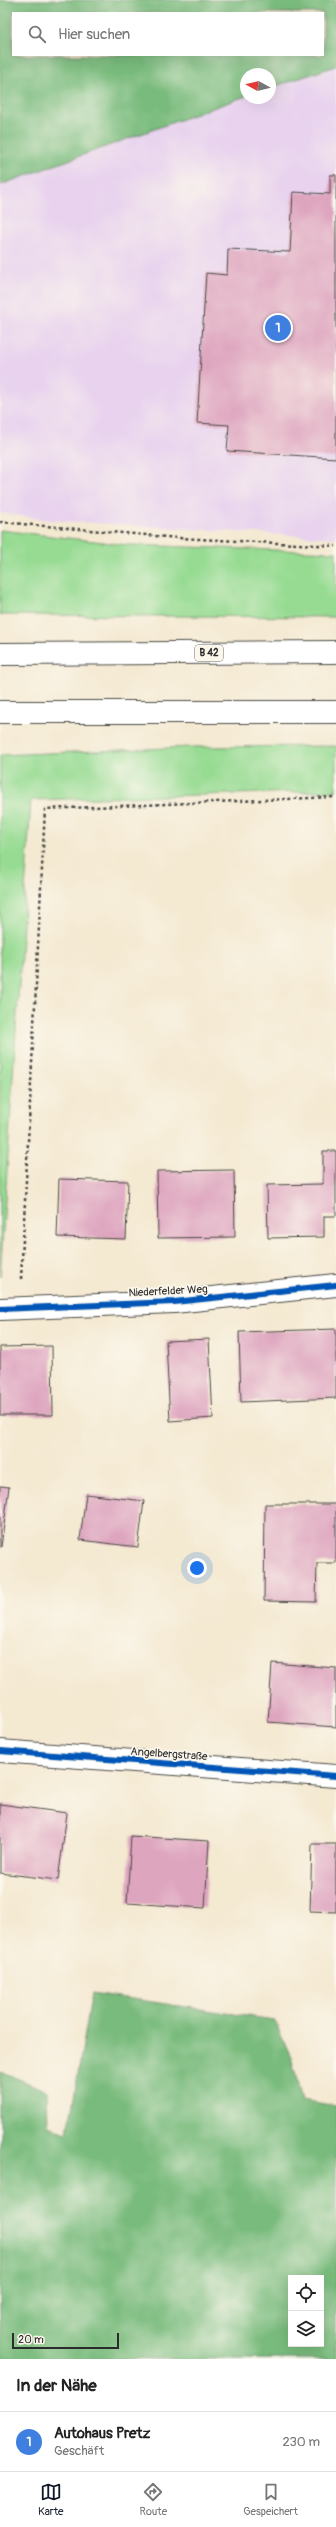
<!DOCTYPE html>
<html lang="de">
<head>
<meta charset="utf-8">
<style>
	:root { --surface:#fff; --page:#f6f6f6; --text:#222; --muted:#767676; --line:#e0e0e0; --accent:#111827 }
	body { margin:0; font-family:Pangolin,sans-serif; background:var(--page); color:var(--text) }
	.controls { position:absolute; right:12px; bottom:12px; display:grid; overflow:hidden; border-radius:0px; box-shadow:0 4px 16px #0002 }
	.controls button { width:36px; height:36px; display:grid; place-items:center; padding:0; border:0; border-bottom:1px solid var(--line); background:var(--surface); color:var(--text); font:20px sans-serif }
	.compass { position:absolute; left:240px; top:68px; width:36px; height:36px; border-radius:50%; background:var(--surface); box-shadow:0 4px 16px #0002; rotate:278deg }
	.scale { position:absolute; left:12px; bottom:10px; width:107px; box-sizing:border-box; padding-left:4px; border:2px solid #2b2b2b; border-top:0; font-size:11px; line-height:14px; white-space:nowrap; color:#2b2b2b; -webkit-text-stroke:3px #fbf7ec; paint-order:stroke }
	.you { position:absolute; left:197px; top:1568px; width:14px; height:14px; margin:-10px; border:3px solid #fff; border-radius:50%; background:#1a73e8; box-shadow:0 0 0 6px #1a73e833 }
	.badge { display:grid; place-items:center; width:26px; height:26px; border-radius:50%; background:var(--accent); color:#fff; font-size:13px; font-weight:700 }
	.pin { position:absolute; translate:-50% -50%; border:2px solid #fff; box-shadow:0 1px 4px #0006 }
	.list { margin:0; padding:0; list-style:none }
	h2 { display:flex; justify-content:space-between; align-items:center; height:52px; margin:0; padding:0 16px; font-size:17px }
	h2 small { font-size:13px; font-weight:400; color:var(--muted) }
	.list li { display:grid; grid-template-columns:26px 1fr auto; gap:12px; align-items:center; box-sizing:border-box; height:60px; padding:0 16px; border-top:1px solid var(--line) }
	.list b { display:block; font-size:15px; white-space:nowrap }
	.list p { margin:0; font-size:13px; white-space:nowrap; color:var(--muted) }
	.list em { font-size:13px; font-style:normal; color:var(--muted) }
	.icon { flex:none; width:22px; height:22px; fill:none; stroke:currentColor; stroke-width:2; stroke-linecap:round; stroke-linejoin:round }
	.map { position:relative; flex:none; width:336px; height:2359px; overflow:hidden }
	.search { position:absolute; background:var(--surface); box-shadow:0 4px 16px #0002; left:12px; right:12px; top:12px; height:44px; display:flex; align-items:center; gap:10px; box-sizing:border-box; padding:0 14px; border-radius:0px; color:var(--muted); font-size:15px }
	.sheet { height:112px; background:var(--surface) }
	nav { display:flex; justify-content:space-around; align-items:center; box-sizing:border-box; height:56px; border-top:1px solid var(--line); background:var(--surface); font-size:11px; color:var(--muted) }
	nav a { display:grid; justify-items:center; gap:2px }
	nav .on { color:var(--accent) }
	.map>svg:first-child { display:block }
	.built { fill:#e8d2ee }
	.green { fill:#97db93; stroke:#61835f }
	.forest { fill:#79bb7d; stroke:#527354; fill-rule:evenodd }
	.building { fill:#dea5bf }
	.lines { fill:none; stroke-linecap:round; stroke-linejoin:round }
	.minor-casing { stroke:#494844; stroke-width:24 }
	.tertiary-casing { stroke:#494844; stroke-width:24 }
	.trunk-casing { stroke:#494844; stroke-width:24 }
	.path { stroke:#494844; stroke-width:2.5; stroke-dasharray:3 3; stroke-linecap:butt }
	.minor { stroke:#fff; stroke-width:22 }
	.tertiary { stroke:#fff; stroke-width:22 }
	.trunk { stroke:#fff; stroke-width:22 }
	.cycleway-casing { stroke:#fbf7ec; stroke-width:8 }
	.cycleway { stroke:#0057b8; stroke-width:6 }
	.labels { text-anchor:middle; dominant-baseline:central; stroke-width:3.5; stroke-linejoin:round; paint-order:stroke }
	.shield { fill:#fbf7ec; stroke:#696865; stroke-width:1 }
	.shield-label { font-size:10px; font-weight:bold; fill:#2b2b2b }
	.street-label { font-size:11px; fill:#2b2b2b; stroke:#fbf7ec }
</style>
</head>
<body>
<div class="map">
<svg width="336" height="2359" viewBox="0 0 336 2359">
	<rect width="100%" height="100%" fill="#fbf7ec"/>
	<filter id="ink" filterUnits="userSpaceOnUse"><feTurbulence type="fractalNoise" baseFrequency=".025" numOctaves="2"/><feDisplacementMap in="SourceGraphic" scale="8" xChannelSelector="R" yChannelSelector="G"/><feConvolveMatrix kernelMatrix="1 2 1 2 8 2 1 2 1" color-interpolation-filters="sRGB"/></filter>
	<filter id="wash" filterUnits="userSpaceOnUse"><feTurbulence type="fractalNoise" baseFrequency=".012" numOctaves="4" result="noise"/><feDisplacementMap in="SourceGraphic" scale="16" xChannelSelector="R" yChannelSelector="G"/><feGaussianBlur stdDeviation="0.9" result="paint"/><feColorMatrix in="noise" values="0 0 0 0 0 0 0 0 0 0 0 0 0 0 0 0 0 1.4 0 .05"/><feComposite in="paint" operator="in"/></filter>
	<g filter="url(#wash)">
		<rect width="100%" height="100%" fill="#f4e9d1"/>
		<path class="built" d="M336,66V538L47,520L0,513V185L246,96L270,98V88Z"/>
		<path class="green" d="M0,530L128,545L336,552V617L0,615Z
			M336,746V791L31,800L0,1277V755L192,747Z"/>
		<path class="forest" d="M0,0H336V66L270,88V74H246V96L0,185ZM13,13H323V55H13Z
			M92,1993L274,2020L291,2057L302,2100L336,2106V2359H0V2071L47,2091L48,2126L68,2132ZM291,2278H321V2344H291Z"/>
		<g id="blocks">
			<path class="building" d="M330,175H336V458L227,451L229,425L197,423L206,273L227,275L228,249L290,252L293,192L330,194Z
				M323,1151H336V1216H324V1237L268,1238L267,1185L323,1184Z
				M234,1170L235,1237L158,1238L157,1171Z
				M59,1179L128,1181L126,1239L57,1237Z
				M336,1329V1398L241,1402L239,1332Z
				M209,1339L213,1418L170,1421L166,1341Z
				M52,1346L53,1415H0V1347Z
				M0,1486L9,1487L1,1547H0Z
				M86,1494L144,1501L138,1547L80,1540Z
				M265,1504H336V1563H317L316,1602L264,1601Z
				M272,1663L336,1668V1727L268,1722Z
				M0,1804L67,1813L58,1880L0,1873Z
				M131,1836L209,1841L205,1908L127,1903Z
				M312,1844H336V1912L310,1911Z"/>
		</g>
	</g>
	<g filter="url(#ink)">
		<use href="#blocks" fill-opacity="0" stroke="#494844" stroke-width="1"/>
		<g class="lines">
			<defs>
				<path id="minor" d="M0,1751L336,1776"/>
				<path id="tertiary" d="M0,1309L174,1302L336,1285"/>
				<path id="trunk" d="M0,654L336,652
					M0,712H336"/>
			</defs>
			<use href="#minor" class="minor-casing"/>
			<use href="#tertiary" class="tertiary-casing"/>
			<use href="#trunk" class="trunk-casing"/>
			<path class="path" d="M0,522L179,538L336,546
				M21,1279L45,809L336,797"/>
			<use href="#minor" class="minor"/>
			<use href="#tertiary" class="tertiary"/>
			<use href="#trunk" class="trunk"/>
			<defs>
				<path id="cycleway" d="M0,1309L174,1302L336,1285
					M0,1751L336,1776"/>
			</defs>
			<use href="#cycleway" class="cycleway-casing"/>
			<use href="#cycleway" class="cycleway"/>
		</g>
	</g>
	<g class="labels">
		<rect class="shield" x="195" y="645" width="28" height="16" rx="3"/>
		<g class="shield-label">
			<text x="209" y="653">B 42</text>
		</g>
		<g class="street-label">
			<text transform="translate(168 1291) rotate(-3)">Niederfelder Weg</text>
			<text transform="translate(169 1754) rotate(4)">Angelbergstraße</text>
		</g>
	</g>
</svg>
<div class="controls">
<button><svg class="icon" aria-label="locate" viewBox="0 0 24 24"><circle cx="12" cy="12" r="6"/><path d="M12 2v4M12 18v4M2 12h4M18 12h4"/></svg></button>
<button><svg class="icon" aria-label="layers" viewBox="0 0 24 24"><path d="M12 4l9 5-9 5-9-5zM3 14l9 5 9-5"/></svg></button>
</div>
<svg class="compass" viewBox="-18 -18 36 36"><path d="M0-13l5 13h-10z" fill="#e53935"/><path d="M0 13l5-13h-10z" fill="#767676"/></svg>
<div class="scale">20 m</div>
<div class="you"></div>
<div class="pin badge" style="left:278px;top:328px;background:#3f7fe0">1</div>
<div class="search"><svg class="icon" aria-label="search" viewBox="0 0 24 24"><circle cx="10" cy="10" r="6"/><path d="M15 15l6 6"/></svg>Hier suchen</div>
</div>
<section class="sheet">
<h2>In der Nähe<small></small></h2>
<ul class="list">
<li><span class="badge" style="background:#3f7fe0">1</span><div><b>Autohaus Pretz</b><p>Geschäft</p></div><em>230 m</em></li>
</ul>
</section>
<nav>
<a class="on"><svg class="icon" aria-label="map" viewBox="0 0 24 24"><path d="M3 6l6-2 6 2 6-2v14l-6 2-6-2-6 2zM9 4v14M15 6v14"/></svg>Karte</a>
<a><svg class="icon" aria-label="directions" viewBox="0 0 24 24"><path d="M12 3l9 9-9 9-9-9zM9 14v-3h6M13 9l2 2-2 2"/></svg>Route</a>
<a><svg class="icon" aria-label="saved" viewBox="0 0 24 24"><path d="M7 4h10v16l-5-4-5 4z"/></svg>Gespeichert</a>
</nav>
</body>
</html>
